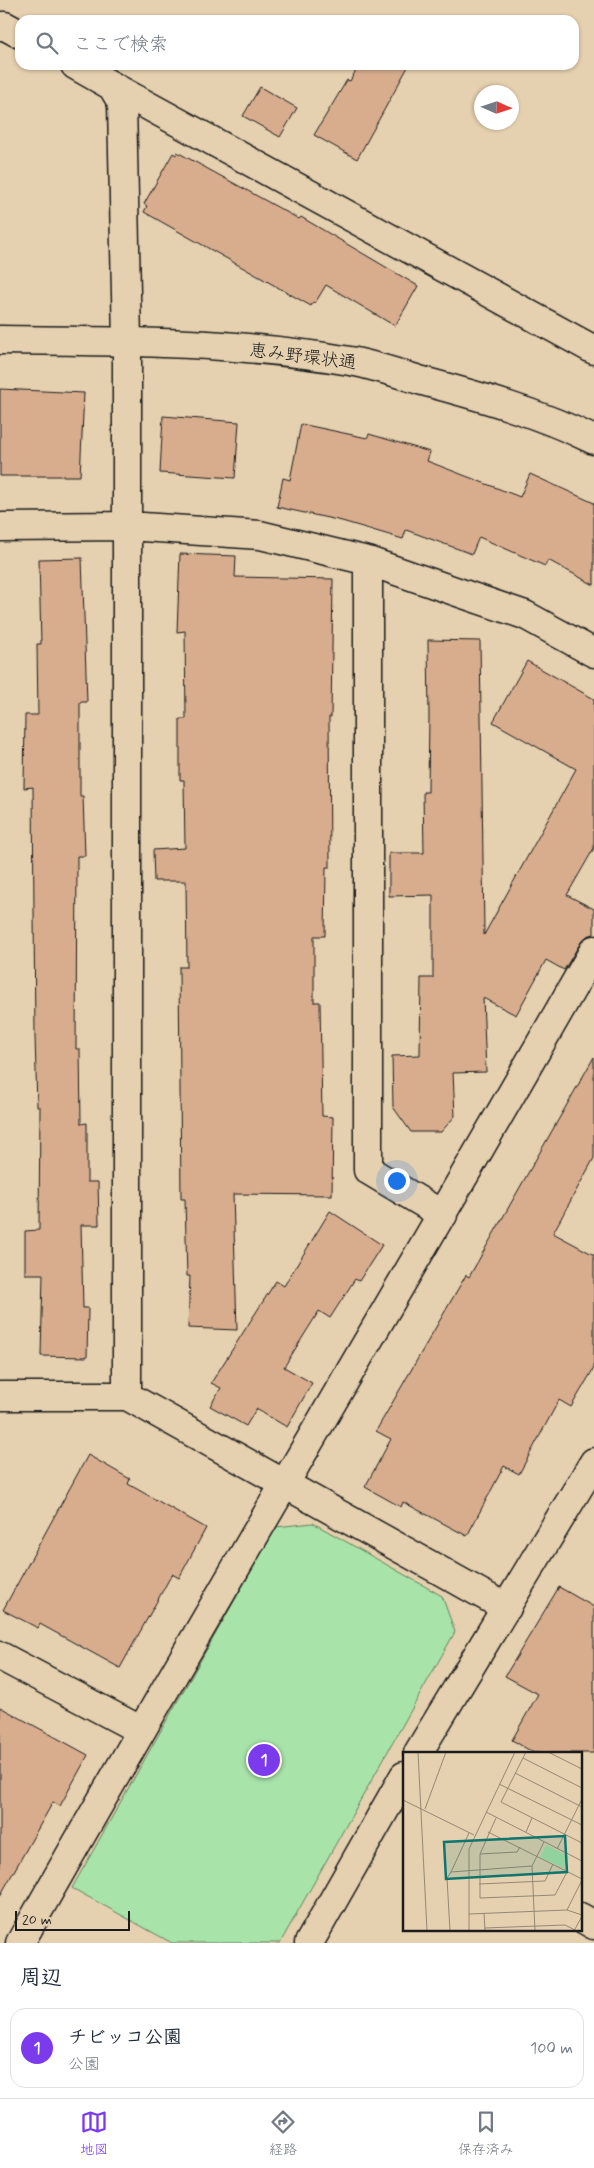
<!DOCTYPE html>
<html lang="ja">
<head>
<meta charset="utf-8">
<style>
	:root { --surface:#fff; --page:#f2f2f3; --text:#1f2937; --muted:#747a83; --line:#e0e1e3; --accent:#7c3aed }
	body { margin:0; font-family:Mynerve,"Klee One",sans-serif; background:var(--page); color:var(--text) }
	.compass { position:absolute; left:474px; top:85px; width:45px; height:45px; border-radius:50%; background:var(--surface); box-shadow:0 1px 4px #0004; rotate:93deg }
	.scale { position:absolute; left:15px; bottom:12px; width:115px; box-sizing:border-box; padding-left:5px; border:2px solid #1c1c1c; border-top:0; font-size:14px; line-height:18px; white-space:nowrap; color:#1c1c1c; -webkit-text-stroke:4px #e5d0af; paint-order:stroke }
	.you { position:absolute; left:396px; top:1180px; width:18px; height:18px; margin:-12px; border:4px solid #fff; border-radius:50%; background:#1a73e8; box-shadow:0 0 0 8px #1a73e833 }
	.badge { display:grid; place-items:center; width:32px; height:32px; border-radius:50%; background:var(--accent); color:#fff; font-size:16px; font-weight:700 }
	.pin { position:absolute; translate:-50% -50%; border:2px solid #fff; box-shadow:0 1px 5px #0006 }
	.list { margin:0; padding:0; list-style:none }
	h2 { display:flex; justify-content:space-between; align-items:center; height:65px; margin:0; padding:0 20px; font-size:21px }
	h2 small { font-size:16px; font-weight:400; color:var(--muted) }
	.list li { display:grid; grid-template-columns:32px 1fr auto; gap:15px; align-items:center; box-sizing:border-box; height:80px; margin:0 10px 10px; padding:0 10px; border:1px solid var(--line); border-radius:15px }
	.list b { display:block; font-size:19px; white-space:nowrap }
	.list p { margin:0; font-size:16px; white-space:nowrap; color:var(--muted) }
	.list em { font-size:16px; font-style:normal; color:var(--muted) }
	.icon { flex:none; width:28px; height:28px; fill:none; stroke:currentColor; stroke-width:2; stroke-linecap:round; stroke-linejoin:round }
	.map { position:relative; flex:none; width:594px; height:1943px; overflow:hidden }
	.search { position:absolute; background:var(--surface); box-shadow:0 1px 4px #0004; left:15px; right:15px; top:15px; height:55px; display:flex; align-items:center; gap:12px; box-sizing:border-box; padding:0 18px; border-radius:15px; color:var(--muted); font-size:19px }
	.sheet { height:155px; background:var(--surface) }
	nav { display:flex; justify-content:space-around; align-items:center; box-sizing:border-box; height:70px; border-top:1px solid var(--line); background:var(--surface); font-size:14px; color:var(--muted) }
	nav a { display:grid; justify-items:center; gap:2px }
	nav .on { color:var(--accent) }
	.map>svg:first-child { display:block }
	.green { fill:#a8e3a9; stroke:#628062 }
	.building { fill:#d8ad8e; stroke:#1c1c1c }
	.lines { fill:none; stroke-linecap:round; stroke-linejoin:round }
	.minor-casing { stroke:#1c1c1c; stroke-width:31 }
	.tertiary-casing { stroke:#1c1c1c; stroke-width:31 }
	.minor { stroke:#e5d0af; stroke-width:28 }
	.tertiary { stroke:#e5d0af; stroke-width:28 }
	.labels { text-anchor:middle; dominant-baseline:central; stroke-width:4.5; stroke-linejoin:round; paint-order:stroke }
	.street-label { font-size:18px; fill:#1c1c1c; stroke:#e5d0af }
	.inset-road { fill:none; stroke:#958874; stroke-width:1 }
	.view { fill:#0f766e; fill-opacity:0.15; stroke:#0f766e; stroke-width:2.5 }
	.inset-edge { fill:none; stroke:#1c1c1c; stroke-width:2.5 }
</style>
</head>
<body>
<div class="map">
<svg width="594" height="1943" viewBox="0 0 594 1943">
	<rect width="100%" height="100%" fill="#e5d0af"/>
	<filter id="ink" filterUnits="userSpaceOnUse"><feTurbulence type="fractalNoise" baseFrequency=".02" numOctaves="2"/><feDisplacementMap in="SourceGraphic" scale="10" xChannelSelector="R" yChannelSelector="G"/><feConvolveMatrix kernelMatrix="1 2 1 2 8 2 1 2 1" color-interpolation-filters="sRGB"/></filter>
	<g filter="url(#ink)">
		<path class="green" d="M313,1523L442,1596L455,1632L280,1943H172L72,1888L276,1527Z"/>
		<path class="building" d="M359,65H409L357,159L314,135L347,80L350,81Z
			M260,87L297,108L280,137L243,116Z
			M177,152L299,219L301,217L418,286L395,326L326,285L315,303L313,302L311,306L144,212L147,206L144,204L173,153L176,155Z
			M0,389L84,393L80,476H0Z
			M163,416L239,422L235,478L160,473Z
			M301,424L367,438L369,434L430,452L427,461L520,497L530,474L594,503V585L548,560L545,566L479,537L472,554L406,530L403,539L342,521L277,507L283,478L290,480Z
			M180,554L236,556L235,577L333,579L331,717H329L330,867H326L325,936H314V1002H320L322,1116L333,1117L332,1195L233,1194L237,1330L188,1328L190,1276H187L185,1199H181L179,967H187L186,881H154L153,850L185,848L184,780H180V719H186L185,631L177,632Z
			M82,558L87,702H80V796H83L85,856H77L76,1049H80L81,1124L87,1123V1182H98L99,1225H81L83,1308H88L87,1357L41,1356L43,1274H25V1231L39,1230L40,1107H37L35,1036L33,787L24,788L25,715H38L37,644H41L39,559Z
			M428,640L480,641L484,935L576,769L493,722L527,661L594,699V848L567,895L594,909V934L587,936L581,942L564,970L546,960L516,1015L483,998L486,1072L453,1073L455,1116L441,1132H411L393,1107L392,1056L420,1055L421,978H433V895L389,896V853H424L423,792H428L429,717Z
			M594,1057V1158L553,1233L594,1255V1368L571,1407L559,1400L519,1474L504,1466L467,1536L403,1502L401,1507L365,1487L391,1439L376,1431L466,1275L469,1277Z
			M330,1211L382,1245L359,1281L355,1279L330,1318L319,1311L284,1367L312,1383L287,1427L256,1409L246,1426L210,1406L221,1388L211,1383L276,1281L284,1286Z
			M88,1455L130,1479L128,1484L206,1528L179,1578L172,1574L120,1668L40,1624L38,1628L3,1610Z
			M559,1587L594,1607V1753H534L512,1740L538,1694L505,1676Z
			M0,1707L88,1755L60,1806L53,1802L0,1896Z"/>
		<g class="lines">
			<defs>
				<path id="minor" d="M112,86L594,350
					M127,341V1396
					M0,527L128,526L260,535L368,561L472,597L525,615L594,653
					M368,561V1170L443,1215
					M0,1396H127L507,1608
					M0,1656L140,1730
					M20,1943C208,1610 405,1282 594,950"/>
				<path id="tertiary" d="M0,26H5L20,34
					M75,65L112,86L122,103L127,341
					M0,340C116,341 235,341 350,361C373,365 397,373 419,380C479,396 539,413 594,440
					M418,1753L594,1462
					M580,1917L594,1925
					M309,1943L404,1776"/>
			</defs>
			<use href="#minor" class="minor-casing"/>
			<use href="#tertiary" class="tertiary-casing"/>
			<use href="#minor" class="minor"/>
			<use href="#tertiary" class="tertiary"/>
		</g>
	</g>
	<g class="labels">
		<g class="street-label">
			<text transform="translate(303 357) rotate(7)">恵み野環状通</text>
		</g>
	</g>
	<g transform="translate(403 1752)">
		<rect width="179" height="179" fill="#e5d0af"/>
		<path d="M143,93L166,105L160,116L137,105Z" fill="#a8e3a9"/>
		<path class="inset-road" d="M15,0L24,179M123,0L98,50L179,91M145,0L179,17M120,6L179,36M112,21L179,55M96,32L179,73M0,48L71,83M22,57L43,0M83,60L179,109M93,66L77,102V146L152,143L164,120M85,80L179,127M123,80L129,66M154,97L179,47M77,102L114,100L117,95M48,120L66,81M76,132L142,129L150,112M164,158L179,128M81,161L82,179M66,162L164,158L179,163M82,176L162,173L172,178M47,179L44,126L48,120L129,114M66,179V97L112,0M132,179L129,114L141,90M171,179L179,164"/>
		<path class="view" d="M162,84L164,120L43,127L41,90Z"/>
		<rect width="179" height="179" class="inset-edge"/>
	</g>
</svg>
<svg class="compass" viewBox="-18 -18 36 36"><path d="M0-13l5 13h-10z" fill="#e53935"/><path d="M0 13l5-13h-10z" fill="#747a83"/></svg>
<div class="scale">20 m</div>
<div class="you"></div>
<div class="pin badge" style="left:264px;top:1760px">1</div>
<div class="search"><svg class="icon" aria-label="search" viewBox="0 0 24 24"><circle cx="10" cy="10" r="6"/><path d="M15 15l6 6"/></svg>ここで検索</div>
</div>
<section class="sheet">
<h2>周辺<small></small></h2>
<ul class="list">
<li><span class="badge">1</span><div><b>チビッコ公園</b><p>公園</p></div><em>100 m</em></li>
</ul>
</section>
<nav>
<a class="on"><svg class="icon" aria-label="map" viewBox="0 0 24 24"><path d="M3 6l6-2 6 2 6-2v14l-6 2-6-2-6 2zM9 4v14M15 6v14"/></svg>地図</a>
<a><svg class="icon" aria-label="directions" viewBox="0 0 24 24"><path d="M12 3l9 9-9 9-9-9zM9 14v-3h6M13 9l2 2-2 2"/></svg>経路</a>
<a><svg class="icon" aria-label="saved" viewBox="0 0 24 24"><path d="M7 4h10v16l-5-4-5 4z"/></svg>保存済み</a>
</nav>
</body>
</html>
